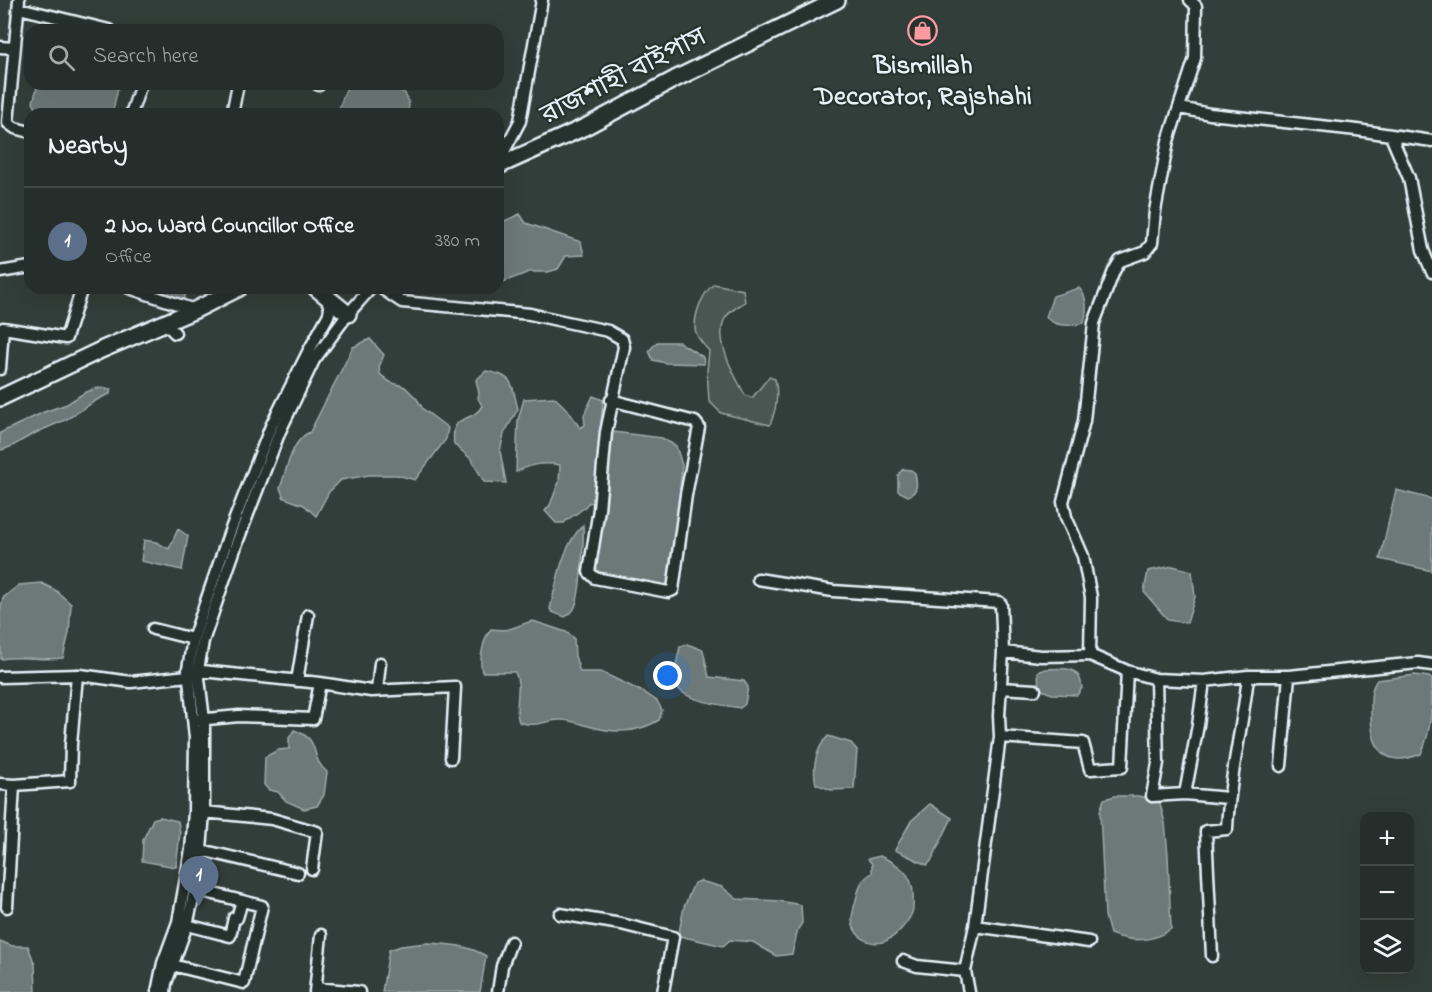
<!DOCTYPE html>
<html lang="en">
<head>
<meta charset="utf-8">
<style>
	:root { --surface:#262e2b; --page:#323a37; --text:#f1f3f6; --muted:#a4a8a9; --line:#424a47; --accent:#ea580c }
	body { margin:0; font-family:"Indie Flower","Noto Sans Bengali",sans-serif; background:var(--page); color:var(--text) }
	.controls { position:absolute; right:18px; bottom:18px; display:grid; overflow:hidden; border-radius:12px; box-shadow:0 6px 24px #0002 }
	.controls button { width:54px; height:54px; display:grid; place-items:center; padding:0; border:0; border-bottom:2px solid var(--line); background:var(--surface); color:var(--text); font:30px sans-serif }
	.you { position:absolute; left:668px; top:676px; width:21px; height:21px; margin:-15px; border:4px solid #fff; border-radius:50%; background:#1a73e8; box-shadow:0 0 0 9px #1a73e833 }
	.badge { display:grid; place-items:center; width:39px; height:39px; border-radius:50%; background:var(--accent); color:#fff; font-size:20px; font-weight:700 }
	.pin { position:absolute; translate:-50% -50px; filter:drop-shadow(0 2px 3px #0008) }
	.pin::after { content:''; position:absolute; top:32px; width:21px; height:18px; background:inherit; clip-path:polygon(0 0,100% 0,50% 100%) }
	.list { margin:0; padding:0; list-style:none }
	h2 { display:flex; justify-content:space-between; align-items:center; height:78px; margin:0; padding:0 24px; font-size:26px }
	h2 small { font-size:20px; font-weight:400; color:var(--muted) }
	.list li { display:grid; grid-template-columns:39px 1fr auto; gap:18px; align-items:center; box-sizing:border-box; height:108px; padding:0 24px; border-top:2px solid var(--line) }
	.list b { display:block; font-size:22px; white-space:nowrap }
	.list p { margin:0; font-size:20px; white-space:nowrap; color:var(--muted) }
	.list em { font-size:20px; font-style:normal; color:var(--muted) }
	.icon { flex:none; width:33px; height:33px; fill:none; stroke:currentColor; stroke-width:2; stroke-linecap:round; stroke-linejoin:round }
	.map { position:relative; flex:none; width:1432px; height:992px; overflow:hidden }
	.search { position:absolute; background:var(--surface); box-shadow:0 6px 24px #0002; left:24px; top:24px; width:480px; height:66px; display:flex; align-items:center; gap:15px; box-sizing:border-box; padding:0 21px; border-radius:18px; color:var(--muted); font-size:22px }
	.panel { position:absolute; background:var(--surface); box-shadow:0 6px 24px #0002; left:24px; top:108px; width:480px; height:186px; border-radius:18px }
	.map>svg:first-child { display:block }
	.green { fill:#495651; stroke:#98a4a4; stroke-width:1.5 }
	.water { fill:#6d7978; stroke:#9ea9ab; stroke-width:1.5 }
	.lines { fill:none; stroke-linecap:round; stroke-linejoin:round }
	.minor-casing { stroke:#e8f1f8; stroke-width:15 }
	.highway-casing { stroke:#e8f1f8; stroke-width:20 }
	.minor { stroke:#26332d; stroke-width:10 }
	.highway { stroke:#26332d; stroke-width:15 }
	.labels { text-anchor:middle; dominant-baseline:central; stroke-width:4.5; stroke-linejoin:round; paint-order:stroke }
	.poi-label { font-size:27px; font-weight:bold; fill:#e8f1f8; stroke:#26332d }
	.street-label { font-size:27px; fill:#e8f1f8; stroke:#26332d }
</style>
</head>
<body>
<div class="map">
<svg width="1432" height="992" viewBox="0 0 1432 992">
	<rect width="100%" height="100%" fill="#323e39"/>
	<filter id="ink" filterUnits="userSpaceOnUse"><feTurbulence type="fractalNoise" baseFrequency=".0167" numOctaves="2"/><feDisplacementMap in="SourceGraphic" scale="12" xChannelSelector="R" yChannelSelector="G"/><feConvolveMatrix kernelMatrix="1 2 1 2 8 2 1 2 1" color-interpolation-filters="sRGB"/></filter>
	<g filter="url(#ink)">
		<path class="green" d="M714,284L743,290L745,302C738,306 728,312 724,320C715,343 735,376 745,395L752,398L769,377L775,379C779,394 776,410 770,425L721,413L709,401L707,371L709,351C703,344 695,336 695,327C695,311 703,293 714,284Z"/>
		<path class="water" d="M38,84H119L112,114H44L38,113L33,102Z
			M350,84H381L405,93L409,103L408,114H337L346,89Z
			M520,214L526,223L581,242L584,255L566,256L558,269L548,272H529L498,284V224Z
			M132,288H188L182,304Z
			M1079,288C1088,296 1087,312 1084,323C1071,326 1055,328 1046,317L1053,296Z
			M370,339L384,355L379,367L380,374L390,382L405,387L417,399L423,409L448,428L446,439L415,480L397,475H369L341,480L329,492L316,516L304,505L284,498L280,488C287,470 291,440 310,432L353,347Z
			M657,342H679L703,357L704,364L666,363L653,360L649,351Z
			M486,371C515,376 511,383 518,409L504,434L500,451L506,483L484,482L472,460L454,444C450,411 471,425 482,406L478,398L479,393L476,380Z
			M97,388L111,389L110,394C92,400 81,412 65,420C52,426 38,431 26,438C17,443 10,449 0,450V433L44,412L67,404L84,393Z
			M593,396L603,400L594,502L588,503C583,512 572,514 564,523H556L545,511L550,505L559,482L560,465C543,462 532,464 516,472L518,420L524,399L554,397L568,410L580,428L585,425L584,415Z
			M613,432L662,438L676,446L682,465L674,558L667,587L634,584L596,571L601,528L608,490V435Z
			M903,469L911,470L915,473C917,482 919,492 908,496L898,491V475Z
			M1396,490L1432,499V571L1380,559Z
			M583,525C584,541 581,593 575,607C573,612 570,614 565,617L552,612L550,609C557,581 562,546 583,525Z
			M178,529L188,536L182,570L141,561L144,540L156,542L169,549Z
			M1173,566L1192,571L1195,597L1187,623L1168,620L1144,592L1148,571Z
			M41,583L55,590L71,604L69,633L63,658C42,661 22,655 1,659L0,612L3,598L19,585Z
			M533,621L566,632L574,638L575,656L580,672H601L645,693L657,701L662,710L659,720C636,734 613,733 588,726C579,723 569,720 560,720C545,720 537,728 519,722C513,706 523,688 515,672H482C479,659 483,639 491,629C514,632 513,626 533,621Z
			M687,644L703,650L709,677L744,681L748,687L745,704L740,708C724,705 681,701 676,684C672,673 678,658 680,647Z
			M1046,669C1064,668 1080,665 1082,688L1077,695L1052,694L1039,689L1038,672Z
			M1415,675L1429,677L1432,679C1432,705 1432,730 1421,754C1383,769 1371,748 1371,712C1371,701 1370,689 1377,680Z
			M294,730C323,740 308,757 327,772L324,795L317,806L304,809L286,801L278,792L269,790L264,785L265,757L278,750L289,749V738Z
			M828,736L851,743L857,750L854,789L831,790L816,784C812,768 816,748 828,736Z
			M1115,796H1138L1159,800L1165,823L1168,855L1171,929C1152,943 1131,942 1110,934L1105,916L1100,811L1104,799Z
			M930,804L952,818L931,861L927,865L895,850L911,821Z
			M160,817L178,821L180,833L176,867L142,861L143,840L153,819Z
			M880,856C898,864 913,873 913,895C913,901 914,908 912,913C907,924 895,938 883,942C866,946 851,933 852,917C853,911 859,886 862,882C864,879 869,875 872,873V864L868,859Z
			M700,881L722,887L737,899L779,901L801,905L802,923L798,929L792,954L776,956L753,942L730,940L723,946L680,936L679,932L684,907L694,883Z
			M0,941L12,946H28L35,965L36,992H0Z
			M427,943C448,944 468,945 486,956L480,992H382L389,950L401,946Z"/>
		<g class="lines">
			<defs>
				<path id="minor" d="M19,0L8,123L15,128L30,132
					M19,8L109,30
					M0,47L14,48
					M317,84L319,85
					M1180,108L1210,114L1357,130L1432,141
					M131,114L141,84
					M232,114L238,84
					M1391,136L1409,178L1423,250L1432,272
					M498,163L520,121L542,0
					M0,272L30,267
					M129,288L195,310
					M381,288L402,302L530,314L608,331L622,339L624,347L606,432L599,509L589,572L595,578L668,592L673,590L686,495L699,427L695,422L611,400
					M165,323L175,333
					M0,369L3,328L66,338L82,288
					M758,579L833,591L999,602L1001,604L1003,652
					M153,629L193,639
					M1090,655L1127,671L1156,679L1204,681L1248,676H1289L1418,663L1432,665
					M192,670L320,683
					M0,677L80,675L131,682L188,676
					M1156,679L1158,763L1152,796L1185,794
					M297,681L308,615
					M1204,681L1198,725L1185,794L1228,798
					M1001,688L1035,690
					M377,690L380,663
					M197,720L239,716L313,719L320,683L371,691L455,687L451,758
					M1000,737L1083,743L1090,769L1122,767L1127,671
					M1281,766L1289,676
					M0,784L14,785L7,907
					M14,785L70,781L71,744L77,675
					M204,812L272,819L317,832L312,869
					M201,850L298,873
					M560,914L621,924L673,937L663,992
					M187,925L230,936L234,918H237L242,901
					M975,926L1089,942
					M1212,956L1206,831L1227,829C1229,777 1243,727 1248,676
					M903,961L917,966L965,971
					M172,965L244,983L262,906L190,888
					M316,988L359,992
					M157,992L163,963L178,922L191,850L194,812L195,738L188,669L193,639L229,534L271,426L307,354L328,316L330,310L327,297
					M165,992L166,983L187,925L195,890L201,850L204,812V720L198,670L203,641L238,540L280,431L314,360L348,314L371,288
					M315,992L321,935
					M498,992L502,966L511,942
					M969,992L965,971L975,926L1000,737L999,716L1003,652L1041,656L1090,655L1091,597L1083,556L1066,517L1063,502L1084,421L1094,323L1114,271L1120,261L1145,252L1152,243L1155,211L1168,141L1195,58L1196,6L1190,0"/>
				<path id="highway" d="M498,166L585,127L675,79L837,0
					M316,288L348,314
					M0,398L103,349L195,310L239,288"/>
			</defs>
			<use href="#minor" class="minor-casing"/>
			<use href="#highway" class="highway-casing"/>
			<use href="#minor" class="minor"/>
			<use href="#highway" class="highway"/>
		</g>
	</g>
	<defs>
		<symbol id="shop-ring" viewBox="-11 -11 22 22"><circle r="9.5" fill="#26332d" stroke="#ff9aa2" stroke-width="1.5"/><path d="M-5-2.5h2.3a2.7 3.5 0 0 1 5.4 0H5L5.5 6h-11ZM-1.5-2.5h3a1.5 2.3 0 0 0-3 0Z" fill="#ff9aa2"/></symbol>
	</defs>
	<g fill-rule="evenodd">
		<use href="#shop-ring" x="906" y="14" width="33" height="33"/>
	</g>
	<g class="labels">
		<g class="poi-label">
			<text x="923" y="66">Bismillah<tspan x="923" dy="31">Decorator, Rajshahi</tspan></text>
		</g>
		<g class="street-label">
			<text transform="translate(624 77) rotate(-27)">রাজশাহী বাইপাস</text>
		</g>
	</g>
</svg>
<div class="controls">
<button>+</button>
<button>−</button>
<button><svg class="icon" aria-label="layers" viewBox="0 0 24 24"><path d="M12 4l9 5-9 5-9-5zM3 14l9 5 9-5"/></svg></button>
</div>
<div class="you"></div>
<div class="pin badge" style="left:199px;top:906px;background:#5c6f8a">1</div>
<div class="search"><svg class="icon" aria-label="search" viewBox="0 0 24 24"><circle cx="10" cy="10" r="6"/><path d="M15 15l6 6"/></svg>Search here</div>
<section class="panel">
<h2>Nearby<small></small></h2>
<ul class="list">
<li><span class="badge" style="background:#5c6f8a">1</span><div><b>2 No. Ward Councillor Office</b><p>Office</p></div><em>380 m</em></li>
</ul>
</section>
</div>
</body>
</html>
